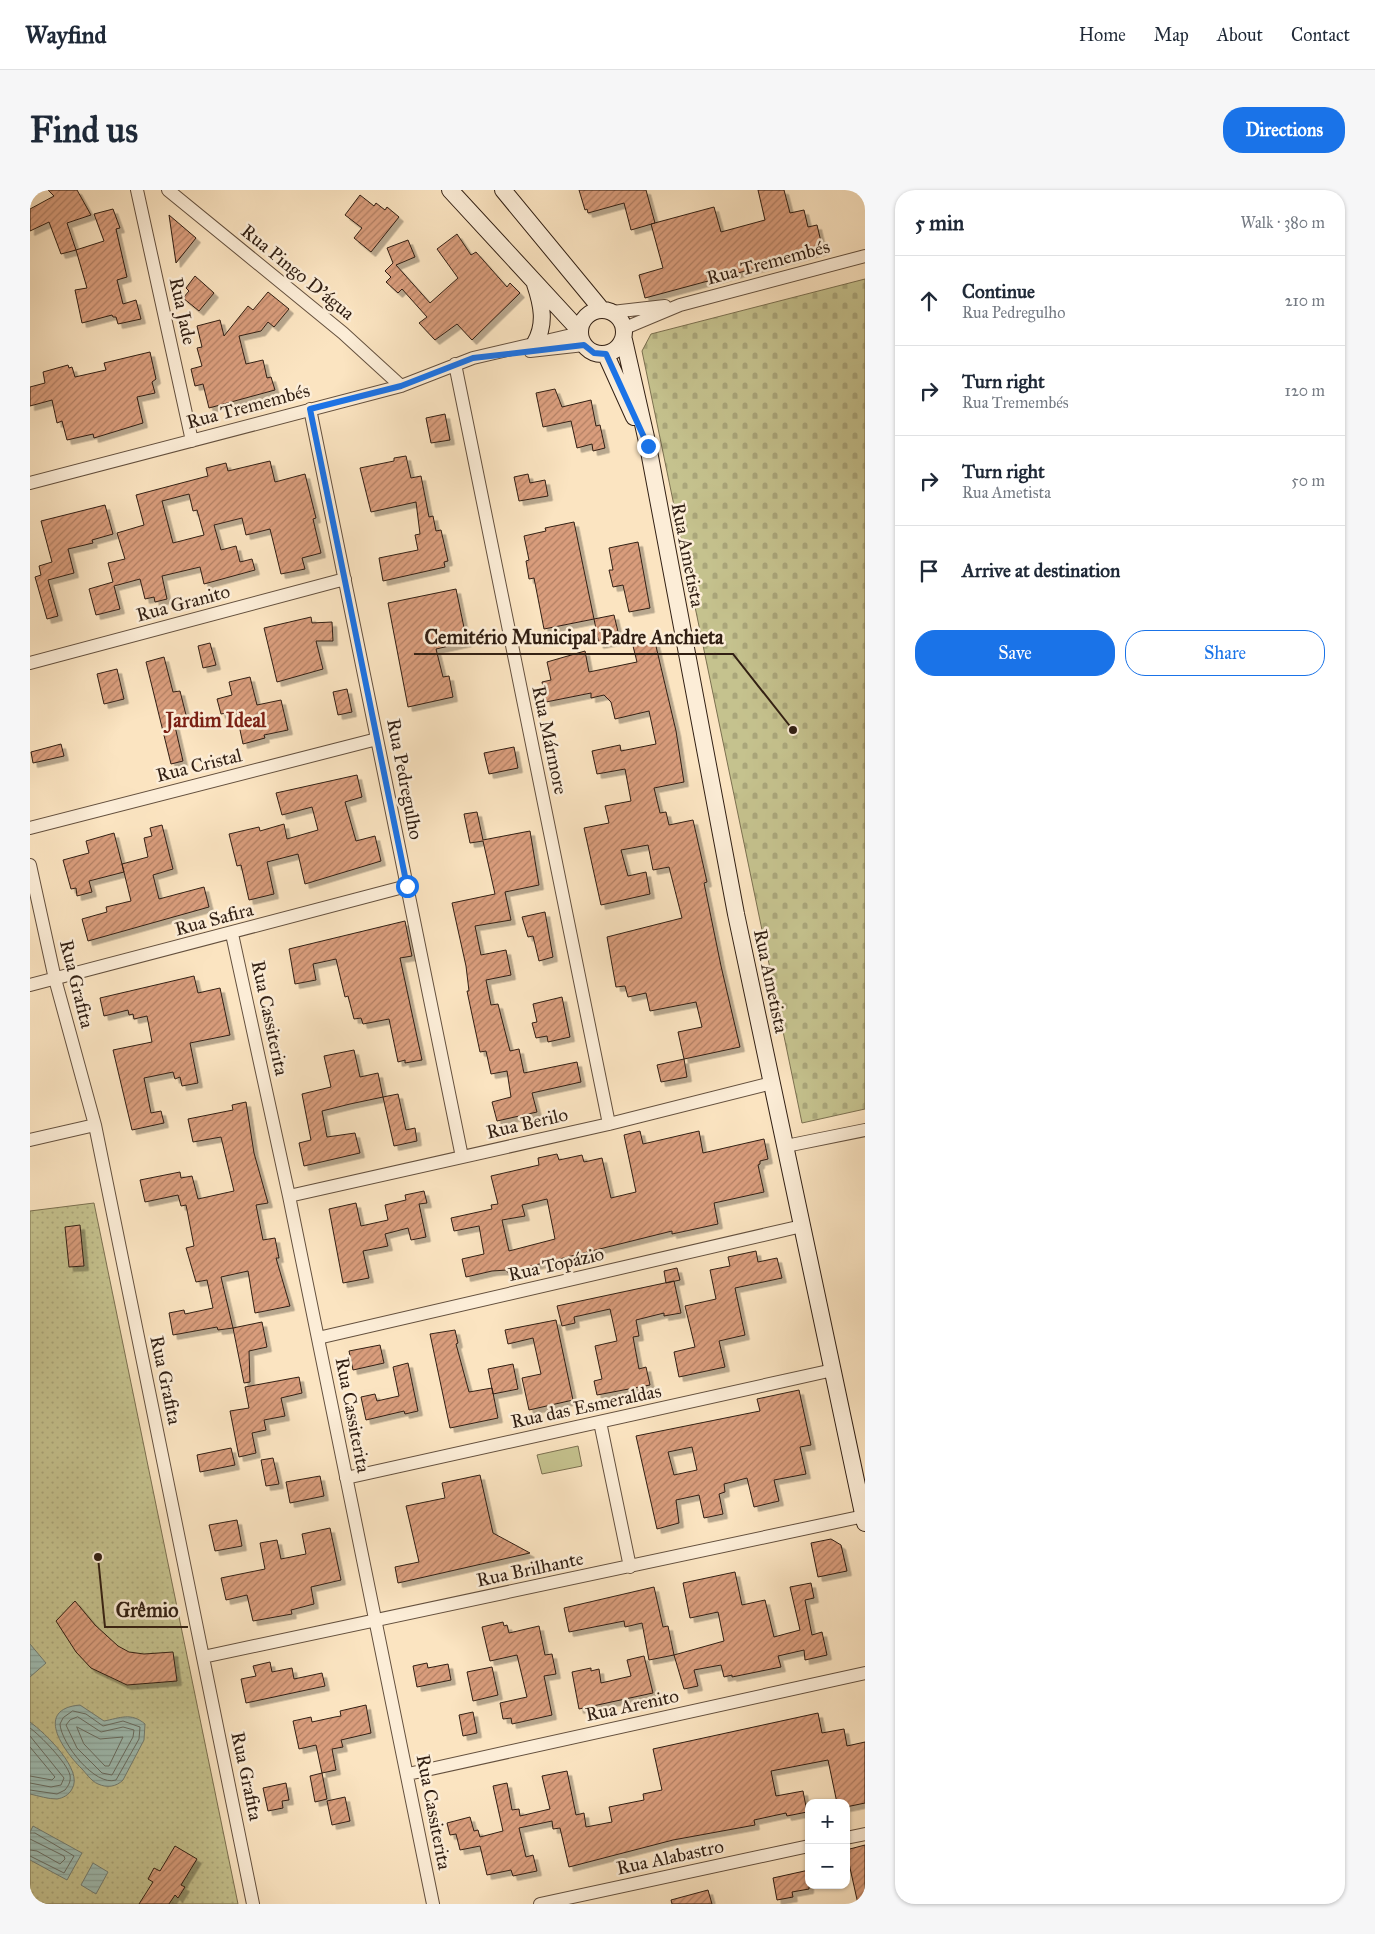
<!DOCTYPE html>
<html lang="en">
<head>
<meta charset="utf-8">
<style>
	:root { --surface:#fff; --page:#f6f6f7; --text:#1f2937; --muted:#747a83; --line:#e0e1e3; --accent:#1a73e8 }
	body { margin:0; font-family:"IM FELL Great Primer",serif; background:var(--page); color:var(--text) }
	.controls { position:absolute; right:15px; bottom:15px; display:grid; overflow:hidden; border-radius:10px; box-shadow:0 1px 4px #0004 }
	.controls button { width:45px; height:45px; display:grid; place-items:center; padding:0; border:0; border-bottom:1px solid var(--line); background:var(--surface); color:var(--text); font:25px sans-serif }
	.stop { position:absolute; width:15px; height:15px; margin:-11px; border:4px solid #1a73e8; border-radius:50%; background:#fff }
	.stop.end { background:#1a73e8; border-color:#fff; box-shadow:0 1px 5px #0008 }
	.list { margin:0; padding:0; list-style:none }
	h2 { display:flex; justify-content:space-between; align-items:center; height:65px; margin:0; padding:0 20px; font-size:21px }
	h2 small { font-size:16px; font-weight:400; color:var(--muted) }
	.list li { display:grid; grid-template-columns:32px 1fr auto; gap:15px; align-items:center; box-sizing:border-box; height:90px; padding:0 20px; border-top:1px solid var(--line) }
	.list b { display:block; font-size:19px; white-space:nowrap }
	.list p { margin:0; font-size:16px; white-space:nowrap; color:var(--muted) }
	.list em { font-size:16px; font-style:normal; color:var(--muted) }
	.actions { display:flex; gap:10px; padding:15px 20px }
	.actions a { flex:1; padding:11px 0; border:1px solid var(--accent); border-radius:20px; text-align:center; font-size:18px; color:var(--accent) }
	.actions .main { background:var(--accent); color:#fff }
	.icon { flex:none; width:28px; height:28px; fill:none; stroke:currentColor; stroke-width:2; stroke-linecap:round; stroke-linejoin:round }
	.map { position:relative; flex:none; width:835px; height:1714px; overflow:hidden; border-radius:20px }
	header { display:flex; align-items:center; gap:30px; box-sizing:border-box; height:70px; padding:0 25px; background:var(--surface); border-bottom:1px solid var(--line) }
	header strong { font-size:24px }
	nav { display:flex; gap:28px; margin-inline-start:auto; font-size:18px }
	.intro { display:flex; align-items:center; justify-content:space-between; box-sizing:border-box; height:120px; padding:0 30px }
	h1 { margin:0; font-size:35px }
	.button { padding:12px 22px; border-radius:20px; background:var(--accent); color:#fff; font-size:18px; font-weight:700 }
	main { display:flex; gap:30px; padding:0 30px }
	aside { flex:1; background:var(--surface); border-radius:20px; box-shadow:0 1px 4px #0004 }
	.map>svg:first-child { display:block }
	.grass { fill:url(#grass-dots); stroke:#7b7050 }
	.cemetery { fill:url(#cemetery-stones); stroke:#7b7050 }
	.garden { fill:#c5c28e; stroke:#7b7050 }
	.water { fill:url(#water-rules); stroke:#737e74 }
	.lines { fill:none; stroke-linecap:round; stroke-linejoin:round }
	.shore { stroke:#686e64; stroke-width:1 }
	.building { fill:url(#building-hatch); stroke:#311f13; fill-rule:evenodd; filter:url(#shadow) }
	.street-casing { stroke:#64503e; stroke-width:14 }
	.secondary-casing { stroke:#311f13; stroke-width:18 }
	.street { stroke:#fcedd7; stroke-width:12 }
	.secondary { stroke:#fcedd7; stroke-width:16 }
	.route { stroke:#1a73e8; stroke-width:6 }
	.labels { text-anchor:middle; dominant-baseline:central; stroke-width:5; stroke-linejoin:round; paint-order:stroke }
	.street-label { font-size:19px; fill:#311f13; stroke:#fcedd7 }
	.neighbourhood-label { font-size:20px; font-weight:bold; fill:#7a1f14; stroke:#fcedd7 }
	.leader { fill:none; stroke:#311f13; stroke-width:2 }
	.callout-dot { fill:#311f13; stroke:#fcedd7; stroke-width:2 }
	.callout-label { font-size:20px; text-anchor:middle; font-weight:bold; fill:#311f13; stroke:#fcedd7; stroke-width:5; stroke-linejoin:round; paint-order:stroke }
</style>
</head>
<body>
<header>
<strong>Wayfind</strong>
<nav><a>Home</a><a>Map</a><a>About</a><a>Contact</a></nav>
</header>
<div class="intro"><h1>Find us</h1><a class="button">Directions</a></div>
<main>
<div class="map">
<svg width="835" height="1714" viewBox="0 0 835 1714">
	<defs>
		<pattern id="grass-dots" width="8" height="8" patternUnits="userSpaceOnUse" patternTransform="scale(1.25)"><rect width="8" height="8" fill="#c5c28e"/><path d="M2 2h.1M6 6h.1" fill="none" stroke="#aaa67a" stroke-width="1.8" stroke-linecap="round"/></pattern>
		<pattern id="cemetery-stones" width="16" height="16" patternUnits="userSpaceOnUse" patternTransform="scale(1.25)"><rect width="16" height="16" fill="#c5c28e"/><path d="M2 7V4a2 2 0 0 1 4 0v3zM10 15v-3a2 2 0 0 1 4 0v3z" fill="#aaa67a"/></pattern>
		<pattern id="water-rules" width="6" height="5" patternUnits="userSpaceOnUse" patternTransform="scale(1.25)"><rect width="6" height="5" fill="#9fbeb4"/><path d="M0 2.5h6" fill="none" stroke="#89a39a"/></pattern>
		<pattern id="building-hatch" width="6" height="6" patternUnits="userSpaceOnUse" patternTransform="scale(1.25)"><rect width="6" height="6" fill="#d99d7c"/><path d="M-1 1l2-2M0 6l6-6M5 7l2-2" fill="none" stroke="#b17f64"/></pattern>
		<filter id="shadow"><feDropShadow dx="4.5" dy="4.5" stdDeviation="0" flood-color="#0004"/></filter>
	</defs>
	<rect width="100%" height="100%" fill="#fbe4c1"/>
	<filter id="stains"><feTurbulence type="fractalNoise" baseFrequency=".004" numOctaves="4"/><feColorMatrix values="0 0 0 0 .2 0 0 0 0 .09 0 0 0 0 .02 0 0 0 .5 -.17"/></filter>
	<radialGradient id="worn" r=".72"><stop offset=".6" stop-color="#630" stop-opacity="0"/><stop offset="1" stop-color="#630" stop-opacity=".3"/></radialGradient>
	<path class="grass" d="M64,1013L208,1714H0V1021Z"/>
	<path class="cemetery" d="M835,89V919L772,933L612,161L621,144Z"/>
	<path class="garden" d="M548,1256L552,1276L512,1284L507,1265Z"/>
	<path class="water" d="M0,1454L16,1473L0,1487Z
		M50,1515L74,1531C90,1528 101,1522 115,1534L114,1550L93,1590C86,1597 77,1598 68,1594C61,1591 56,1583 51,1578C33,1560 4,1519 50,1515Z
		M0,1532C15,1543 54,1580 42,1599C39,1605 33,1608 27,1609C18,1609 9,1606 0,1604Z
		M3,1636L52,1663L37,1690L0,1670V1642Z
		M63,1673L78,1682L66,1704L51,1695Z"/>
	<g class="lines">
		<path class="shore" d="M43,1521L56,1524L73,1536L93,1531L110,1537L109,1549L86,1590C65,1597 31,1553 30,1534L33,1528Z
			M48,1527L71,1542L93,1537L104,1540L103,1547L82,1585L72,1583L47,1558L36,1535L40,1530Z
			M47,1537L70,1549L93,1547L79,1576H75L54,1554Z
			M0,1538C10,1545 37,1573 40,1585C41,1591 39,1595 35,1600L27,1604L0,1600
			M0,1546L34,1588L31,1595L21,1597L0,1593
			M0,1557L25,1587L22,1590L0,1586
			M0,1643H5L44,1666L34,1683L0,1666
			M0,1649L34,1666L35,1669L30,1674L7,1661L0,1660"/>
	</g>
	<path class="building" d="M18,0H47L61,25L37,33L46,60L74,51L64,24L83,19L90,38L86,39L97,87L87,90L93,114L106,110L111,129L88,134L86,127H83L82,125L52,133L45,100L57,98L46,60L31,64L19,32L0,41V19L24,6Z
		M549,0H616L625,33L601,40L594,13L558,23L557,19L555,20Z
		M728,0H754L760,23L774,20L778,37L787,35L793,60L615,108L609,85L633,78L621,34L684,17L691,42L735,30Z
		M330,5L344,16L346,13L355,20L357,17L369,27L341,62L324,48L332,38L315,25Z
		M139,25L166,48L146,73Z
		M427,44L441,65L446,62L477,97L480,93L490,103L442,150L427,134L405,150L389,133L397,127L372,99L368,103L356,92L361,87L355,81L363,73L357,58L378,50L385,67L366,75L400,113L428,88L407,59Z
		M165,86L184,103L169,121L153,108L159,101L156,98Z
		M238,102L259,119L244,137L238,132L231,141L209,146L216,174L233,170L237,188L241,187L245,200L179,218L173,194L165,196L161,179L172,176L167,158L172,157L167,136L190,130L194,146L218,116L223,120Z
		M120,162L126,189L122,192L125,203L107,207L113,233L64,248L63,244L37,250L32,231L27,233L22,210L0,216V197L15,193L13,182L38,175L39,178L42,177L45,187L76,180L74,173Z
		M525,199L532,217L561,210L566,236L570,235L575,258L563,261L562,254L547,258L541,231L513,237L506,203Z
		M415,224L420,250L401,253L396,228Z
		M376,266L381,288L391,286L399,327L403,326L406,341L411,340L418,371L414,372L415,377L353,391L349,368L388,360L385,345L390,344L386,312L341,322L330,278L364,271V268Z
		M240,271L245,292L275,284L286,328L283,329L291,363L272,368L275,379L251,384L240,339L216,345L212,328L184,335L191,360L206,356L210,372L222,369L225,380L174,394L170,377L132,386L137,409L125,412L124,407L115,409L110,389L84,396L90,419L66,425L59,399L83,392L78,373L95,369L87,343L114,335L106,305L178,286L176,278L196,273L198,281ZM159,304L163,321L167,320L174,345L143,353L132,311Z
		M498,284L500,293L515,290L518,306L489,311L484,287Z
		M75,315L83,344L62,350L63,353L38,359L44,383L18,390L28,426L17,429L5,387L11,385L9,376L22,372L11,331Z
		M544,332L564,429L514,439L504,388L499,389L496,371L499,370L494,346L516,341L515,338Z
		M608,352L620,418L599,422L593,395L583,397L579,380H583L579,358Z
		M426,399L437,452L406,459L413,487L419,486L423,507L378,517L358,413Z
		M584,425L590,450L569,454L564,429Z
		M281,427L282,433L302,432L303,451H286L293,479L247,492L234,438Z
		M625,452L646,541L654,592L624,598L630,623L636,622L639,635L663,630L677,692L674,693L691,776L710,857L654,869L648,842L672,837L666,812L620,821L616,803L598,807L595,796L586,797L577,747L652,728L639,677L623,680L618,655L591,660L598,686L616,682L620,704L571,715L554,638L579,633L575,616L601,611L595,579L567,584L562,561L590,555L591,561L626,554L619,521L585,529L581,512L574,505L561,508V503L516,512L512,492L521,490L517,472L555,461L559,482L607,472L603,456Z
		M180,453L186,475L173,478L168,456Z
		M134,467L143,502L150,501L157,529L144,532L153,571L141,574L116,472Z
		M87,479L94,509L74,514L67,484Z
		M220,487L227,515L251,510L258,540L234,545L235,548L213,554L206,521L191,524L187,509L202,505L199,492Z
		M317,499L322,522L308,525L303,502Z
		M31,554L34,566L3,573L1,562Z
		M484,557L488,578L459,584L454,563Z
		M327,585L332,607L315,612L326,651L345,646L351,671L275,694L268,664L237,672L244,704L219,710L211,675L207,676L199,644L229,637L230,641L254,634L257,649L288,640L282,617L252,625L246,603Z
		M447,622L453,650L500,641L509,695L475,702L481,730L445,736L451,765L476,760L481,785L456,790L461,815L468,814L480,861L489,859L494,883L547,872L551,892L502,903L507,922L467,931L462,912L481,907L477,881L461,884L456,861L450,862L437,801H439L436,776L422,713L465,704L453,651L440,653L434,624Z
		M132,635L143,679L123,685L129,709L174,697L179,717L58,751L52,729L77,722L76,717L101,711L92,674L118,667L114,648L122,646L120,638Z
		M84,643L94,682L59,691L62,702L47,706L46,698L41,699L33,670L59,663L56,651Z
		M515,722L523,767L509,771L503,746L498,747L492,727Z
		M375,731L382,766L370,768L392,870L375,873V870L368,872L359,829L333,834L331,828L324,829L318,806L315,807L306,769L283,774L286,790L265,794L259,759Z
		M164,786L168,803L190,798L200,845L160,853L168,893L152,896L150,887L145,889L143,882L114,888L121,923L131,921L134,933L102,940L83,860L122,852L117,826L104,829L103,824L99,825L98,820L74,826L70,808Z
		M532,807L540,847L518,852L517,846L506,848L502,833L507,832L503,814Z
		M324,860L330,887L348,883L353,907L368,904L376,940L385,938L387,951L364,956L353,907L320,914L292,921L297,947L325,943L330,963L274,976L269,953L281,950L272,904L301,897L294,866Z
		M654,869L657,887L631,892L627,875Z
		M216,912L224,963L238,1013L226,1015L233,1050L245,1048L249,1068H246L260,1116L225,1123L218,1081L191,1087L203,1138L188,1140L187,1137L143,1145L139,1123L154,1120L155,1124L183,1118L177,1090L166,1092L156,1058L164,1056L156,1015L151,1016L148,1005L115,1012L110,990L150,982L151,988L162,986L168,1009L204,1001L191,947L163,952L158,929L203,920L202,915Z
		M610,941L613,954L669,941L673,963L734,949L738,969L730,971V974L728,975L734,1002L684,1013L688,1034L642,1044V1041L477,1082V1080L462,1081L436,1087L432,1069L454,1064L449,1036L424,1041L421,1028L462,1019L461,1015L468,1014L461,986L509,975L508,968L527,964L529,970L552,965L554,972L572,968L581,1008L606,1002L594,945ZM517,1009L525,1049L479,1061L472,1030L495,1026L492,1015Z
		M394,1001L397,1013L389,1014L396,1047L381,1050L378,1038L355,1044L358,1056L333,1061L339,1088L313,1093L299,1019L326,1013L331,1036L358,1030L355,1015L376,1010L375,1005Z
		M50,1035L54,1076L39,1077L35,1037Z
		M726,1061L728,1072L747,1068L752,1088L705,1098L715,1145L689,1151L695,1177L649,1187L644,1162L665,1157L655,1116L686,1109L680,1080L700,1076L698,1067Z
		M647,1078L650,1090L636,1093L634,1081Z
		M644,1091L651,1123L634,1126V1123L606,1130L609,1146L603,1147L609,1179L616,1177L620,1195L567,1205L564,1191L572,1189L565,1156L587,1151L580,1119L544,1127L545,1133L532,1136L527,1116Z
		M526,1130L543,1210L499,1220L492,1188L511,1184L503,1148L478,1154L475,1140Z
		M232,1132L237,1157L219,1161L220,1192L214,1193L203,1138Z
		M425,1140L428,1153L426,1154L439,1202L462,1198L468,1228L420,1238L400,1144Z
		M350,1155L354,1173L323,1180L319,1161Z
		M378,1173L388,1221L375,1224L374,1221L336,1230L331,1207L345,1204L347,1211L369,1206L363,1177Z
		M483,1174L488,1199L463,1204L458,1179Z
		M269,1187L272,1203L251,1208L255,1226L234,1230L236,1240L222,1243L226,1263L209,1267L200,1221L219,1218L215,1197Z
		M769,1200L781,1255L770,1257L776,1284L744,1290L749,1311L724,1317L717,1288L694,1294L695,1302L689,1304L693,1324L674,1328L669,1305L646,1310L649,1333L627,1339L606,1246L730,1221L727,1209ZM662,1257L667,1280L644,1285L638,1262Z
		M201,1258L205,1275L170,1282L167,1265Z
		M243,1268L249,1294L236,1296L231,1270Z
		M450,1285L463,1343L500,1363L368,1393L365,1377L389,1372L376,1316L415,1308L412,1293Z
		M290,1286L294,1306L260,1313L256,1292Z
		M207,1330L212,1356L185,1361L179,1335Z
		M300,1338L311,1390L281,1397L284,1414L261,1420L262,1424L223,1431L217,1405L196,1410L191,1388L235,1379L230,1353L247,1350L251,1369L276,1364L272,1344Z
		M801,1349L811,1355L817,1381L788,1387L781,1353Z
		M705,1382L712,1415L735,1410L744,1447L770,1440L760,1397L781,1393L784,1408L775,1410L782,1445L792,1442L797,1465L775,1470L774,1460L748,1466L751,1477L702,1487V1485L694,1487L691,1475L664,1480L668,1496L654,1499L644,1465L694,1451L688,1422L660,1428L653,1393Z
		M624,1397L633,1437L638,1436L644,1465L619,1470L612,1433L595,1437L594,1431L539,1442L534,1418Z
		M45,1411L65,1435L88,1456L99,1462L114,1464L143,1462L147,1491L97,1495L61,1478L46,1462L26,1431Z
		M473,1432L474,1436L477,1435L479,1443L509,1436L515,1465L522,1464L526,1484L514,1486L522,1525L482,1534L481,1528L473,1529L470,1513L497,1507L487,1465L460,1471L452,1437Z
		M614,1466L623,1503L549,1519L542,1482L561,1478V1481L569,1479L571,1493L601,1486L597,1470Z
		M240,1472L242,1482L262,1478L264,1489L292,1483L295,1496L216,1513L211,1489L226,1486L223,1476Z
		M397,1473L398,1478L418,1474L421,1490L387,1497L383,1476Z
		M462,1477L468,1505L443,1511L437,1482Z
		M336,1515L341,1543L311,1550L313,1557L302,1559L306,1580L292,1583L286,1555L269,1559L263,1531L281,1527L282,1532L305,1527L311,1526L310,1521Z
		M443,1522L447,1543L433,1546L429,1525Z
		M788,1523L792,1543L814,1539L817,1556L835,1552V1613L816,1617V1613H807L798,1570L741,1581L746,1606L773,1601L777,1622L757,1626L756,1623L724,1630L725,1635L643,1650L539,1677L530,1638L523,1639L522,1631L489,1638L496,1667L503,1665L507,1681L483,1686L481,1680L457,1685L450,1656L430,1660L426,1644L420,1645L417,1633L440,1627L444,1641L448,1640L450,1647L473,1641L463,1596L477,1593L482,1620L489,1619L490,1626L520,1619L512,1586L537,1581L546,1625L554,1623L556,1637L582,1632L579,1617L614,1610L613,1604L632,1600L623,1559Z
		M292,1583L297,1609L285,1612L280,1586Z
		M256,1593L259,1610L252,1611L253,1618L238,1621L233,1598Z
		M315,1607L320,1631L302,1635L297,1611Z
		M835,1655V1714H828L816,1660Z
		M145,1656L167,1669L151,1695L155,1697L148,1708L145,1705L139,1714H109L123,1692L118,1689L124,1678L130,1681Z
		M779,1680V1699L762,1702L763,1707L747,1710L743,1688Z
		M678,1700L682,1714H642L641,1710Z"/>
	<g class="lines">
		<defs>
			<path id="street" d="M107,0L162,251
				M138,0L313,143L371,196
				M582,122L635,116
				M595,138L650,115L835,66
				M500,161L554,155
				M425,174L579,934
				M280,219L432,967
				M0,293L371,196L443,168L550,143
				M0,473L315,389
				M0,638L347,549
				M0,675L25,789L65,935L223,1714
				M202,744L259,1006L403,1714
				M0,795L377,696
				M0,950L65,935
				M756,956L835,940
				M259,1006L579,934L742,893
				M288,1148L772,1036
				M570,1232L600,1377
				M316,1288L803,1180
				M173,1467L834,1326
				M378,1584L835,1483
				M816,1648L835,1644
				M510,1714L779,1656"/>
			<path id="secondary" d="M420,0L550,141
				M473,0L572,120
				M550 142a22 22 0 1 1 44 0a22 22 0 1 1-44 0Z
				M594,150L618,256L706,724L835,1333
				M505,153C516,134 512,115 505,94
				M576,165L604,227"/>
		</defs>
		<use href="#street" class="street-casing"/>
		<use href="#secondary" class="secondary-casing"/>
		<use href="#street" class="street"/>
		<use href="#secondary" class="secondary"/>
	</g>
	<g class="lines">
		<path class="route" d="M377,696L280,219L371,196L443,168L554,155L564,163L576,164L618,256"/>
	</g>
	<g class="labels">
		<g class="street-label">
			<text transform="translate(738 72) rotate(-15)">Rua Tremembés</text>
			<text transform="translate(268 82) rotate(39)">Rua Pingo D'água</text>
			<text transform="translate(153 121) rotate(78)">Rua Jade</text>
			<text transform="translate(218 216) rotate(-15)">Rua Tremembés</text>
			<text transform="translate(658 365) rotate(79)">Rua Ametista</text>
			<text transform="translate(153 413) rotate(-15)">Rua Granito</text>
			<text transform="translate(520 550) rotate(78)">Rua Mármore</text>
			<text transform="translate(169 575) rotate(-14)">Rua Cristal</text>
			<text transform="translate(375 589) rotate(79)">Rua Pedregulho</text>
			<text transform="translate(184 729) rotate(-15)">Rua Safira</text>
			<text transform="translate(741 791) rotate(78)">Rua Ametista</text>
			<text transform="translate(47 794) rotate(76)">Rua Grafita</text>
			<text transform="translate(240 828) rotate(78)">Rua Cassiterita</text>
			<text transform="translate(497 933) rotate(-13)">Rua Berilo</text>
			<text transform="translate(526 1074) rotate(-13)">Rua Topázio</text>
			<text transform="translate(136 1190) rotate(78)">Rua Grafita</text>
			<text transform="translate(556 1216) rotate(-12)">Rua das Esmeraldas</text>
			<text transform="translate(323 1225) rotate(79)">Rua Cassiterita</text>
			<text transform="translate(500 1379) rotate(-12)">Rua Brilhante</text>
			<text transform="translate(602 1515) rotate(-12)">Rua Arenito</text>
			<text transform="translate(217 1586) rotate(78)">Rua Grafita</text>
			<text transform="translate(404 1622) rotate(79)">Rua Cassiterita</text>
			<text transform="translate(640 1667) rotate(-12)">Rua Alabastro</text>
		</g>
		<g class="neighbourhood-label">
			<text x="186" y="530">Jardim Ideal</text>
		</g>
	</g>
	<path class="leader" d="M763 540L703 464H384M68 1367L75 1437H158"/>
	<g class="callout-dot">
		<circle cx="763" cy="540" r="5"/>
		<circle cx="68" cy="1367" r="5"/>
	</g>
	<g class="callout-label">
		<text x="544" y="454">Cemitério Municipal Padre Anchieta</text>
		<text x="117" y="1427">Grêmio</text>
	</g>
	<rect width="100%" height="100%" filter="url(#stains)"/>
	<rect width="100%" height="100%" fill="url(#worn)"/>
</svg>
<div class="controls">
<button>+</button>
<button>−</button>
</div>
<div class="stop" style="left:377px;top:696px"></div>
<div class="stop end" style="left:618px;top:256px"></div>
</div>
<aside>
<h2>5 min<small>Walk · 380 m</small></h2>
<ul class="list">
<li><svg class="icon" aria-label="ahead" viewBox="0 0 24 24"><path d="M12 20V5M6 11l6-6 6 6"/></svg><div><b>Continue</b><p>Rua Pedregulho</p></div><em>210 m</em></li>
<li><svg class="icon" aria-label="right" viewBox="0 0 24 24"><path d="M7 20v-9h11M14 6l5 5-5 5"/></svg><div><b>Turn right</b><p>Rua Tremembés</p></div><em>120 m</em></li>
<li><svg class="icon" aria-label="right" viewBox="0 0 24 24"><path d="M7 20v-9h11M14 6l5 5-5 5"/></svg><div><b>Turn right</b><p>Rua Ametista</p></div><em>50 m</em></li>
<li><svg class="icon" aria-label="arrive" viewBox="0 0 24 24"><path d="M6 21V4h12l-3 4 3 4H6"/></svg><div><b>Arrive at destination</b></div></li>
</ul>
<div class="actions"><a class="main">Save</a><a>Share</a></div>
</aside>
</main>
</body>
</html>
